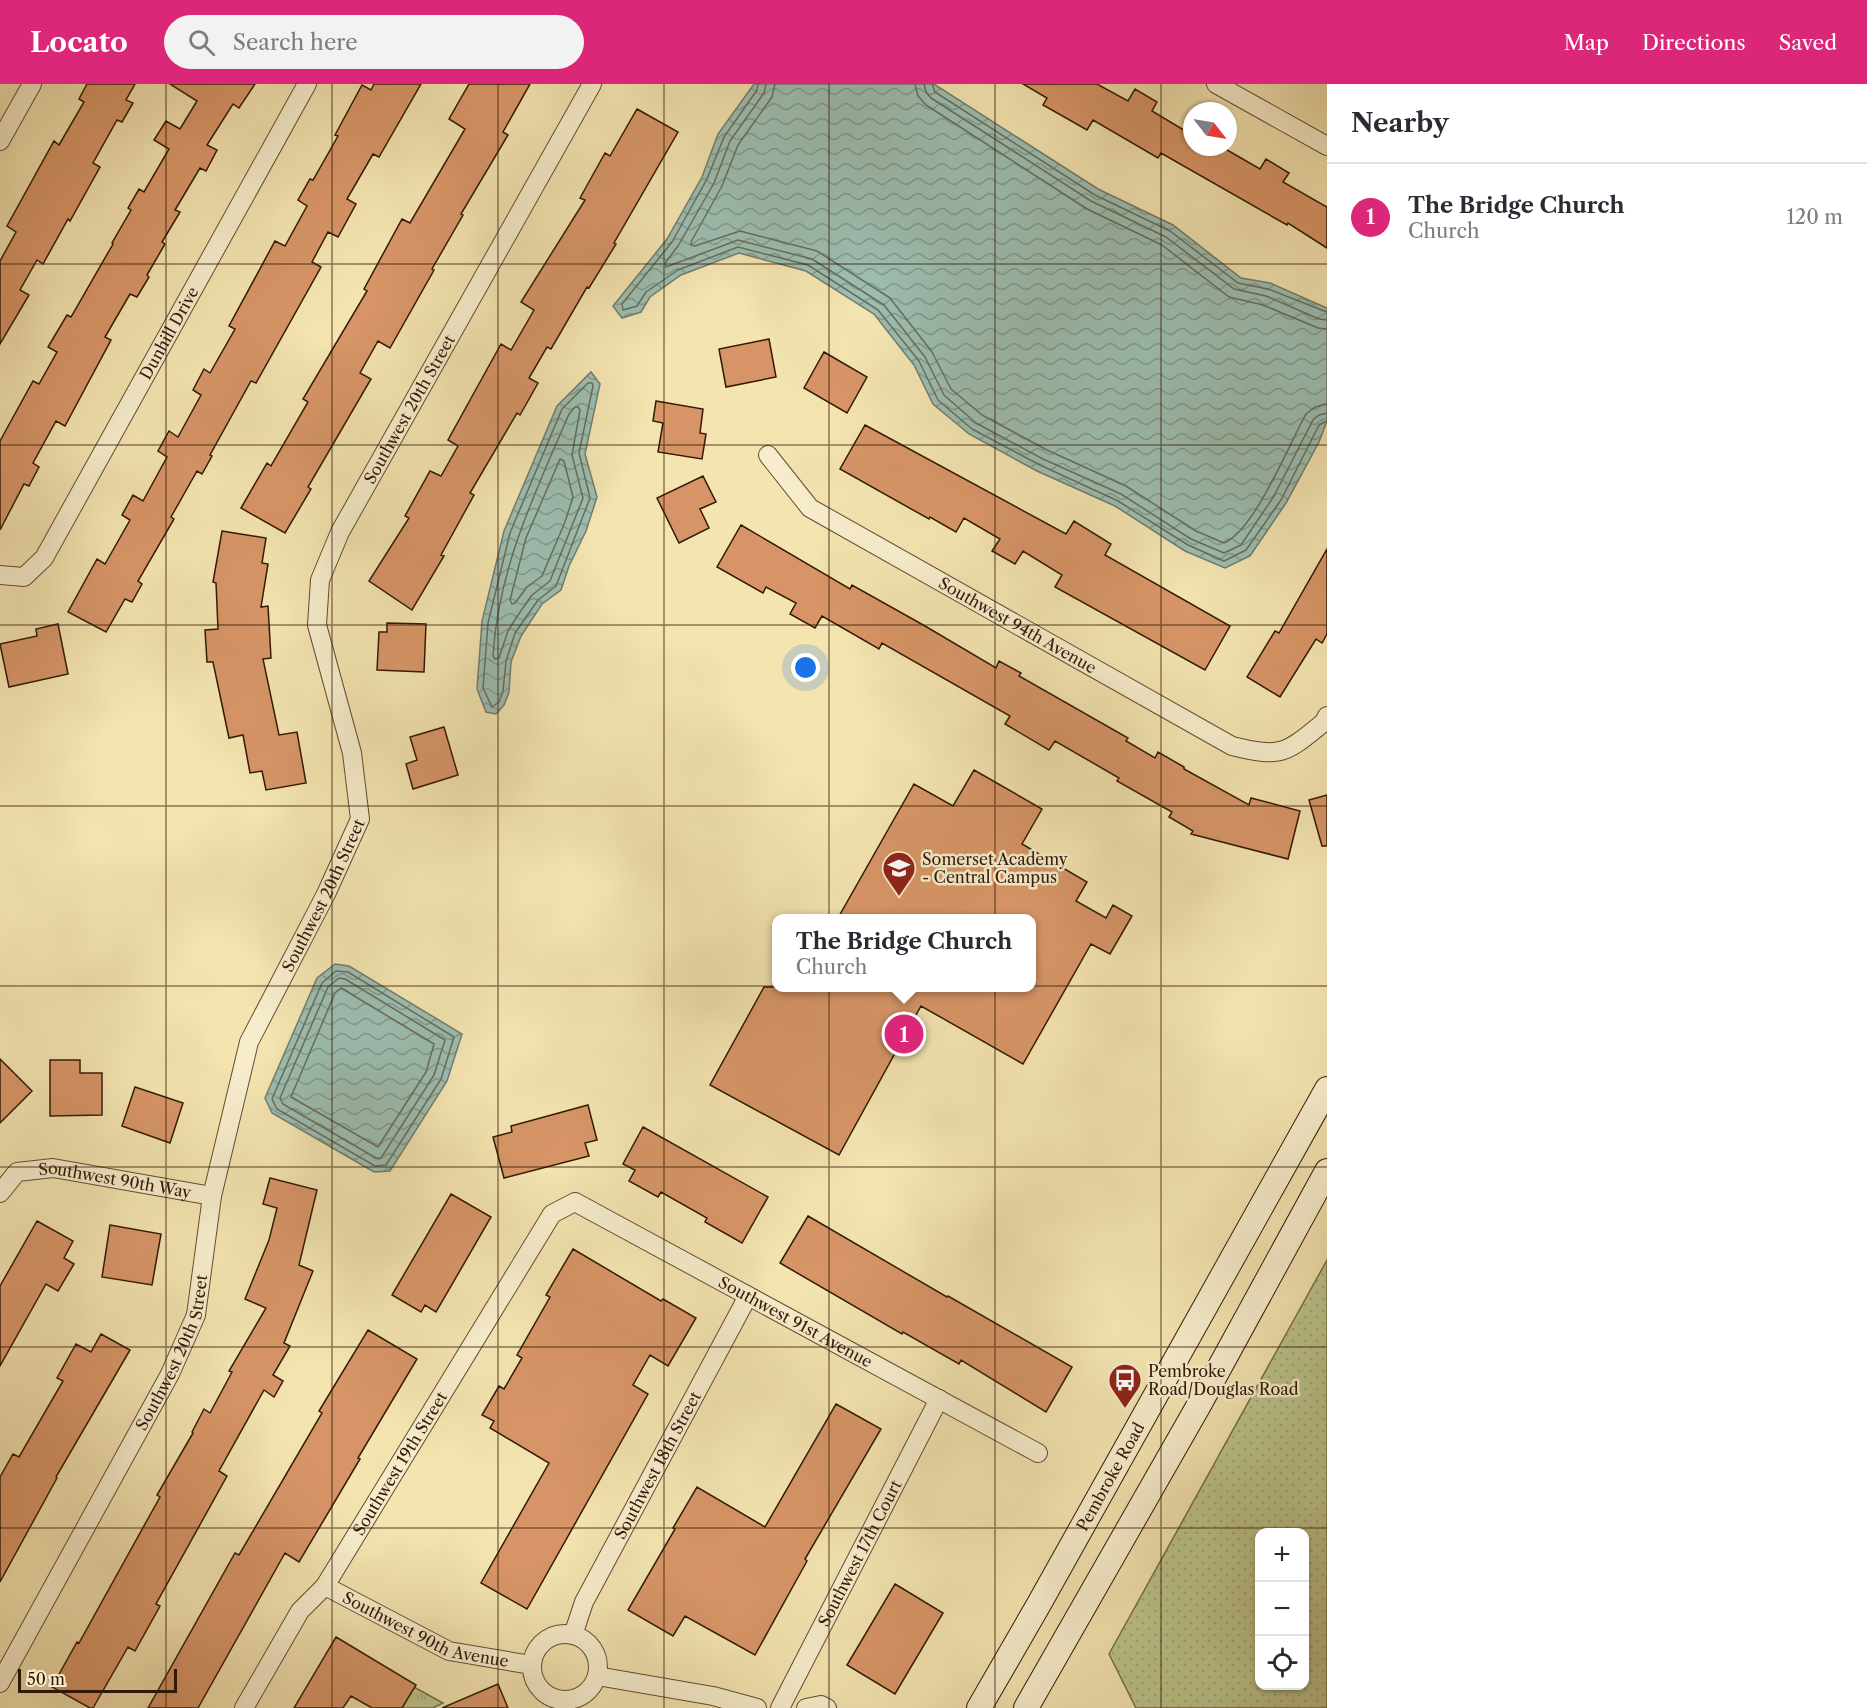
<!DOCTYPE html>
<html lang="en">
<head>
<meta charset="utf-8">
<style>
	:root { --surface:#fff; --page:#f2f2f3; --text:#2b2b33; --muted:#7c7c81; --line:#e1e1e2; --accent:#db2777 }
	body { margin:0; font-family:"Libre Caslon Text",serif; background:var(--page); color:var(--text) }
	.controls { position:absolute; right:18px; bottom:18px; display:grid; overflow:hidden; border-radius:12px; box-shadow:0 2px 4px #0004 }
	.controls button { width:54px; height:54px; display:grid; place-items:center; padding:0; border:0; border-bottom:2px solid var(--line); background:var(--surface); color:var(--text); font:30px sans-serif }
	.compass { position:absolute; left:1183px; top:18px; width:54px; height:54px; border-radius:50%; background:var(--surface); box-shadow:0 2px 4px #0004; rotate:121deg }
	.scale { position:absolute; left:18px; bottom:15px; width:159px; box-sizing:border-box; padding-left:6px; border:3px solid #321906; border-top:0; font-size:16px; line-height:21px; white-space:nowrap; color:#321906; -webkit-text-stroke:4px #f7edcc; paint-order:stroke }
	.you { position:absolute; left:806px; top:584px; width:21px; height:21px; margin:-15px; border:4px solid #fff; border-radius:50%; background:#1a73e8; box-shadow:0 0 0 9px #1a73e833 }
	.badge { display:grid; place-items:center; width:39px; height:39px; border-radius:50%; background:var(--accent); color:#fff; font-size:20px; font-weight:700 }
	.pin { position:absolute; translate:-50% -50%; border:3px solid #fff; box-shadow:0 2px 6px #0006 }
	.popup { position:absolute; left:772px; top:830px; width:264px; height:78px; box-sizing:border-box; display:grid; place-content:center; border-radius:12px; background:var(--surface); filter:drop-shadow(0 2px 4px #0005); font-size:20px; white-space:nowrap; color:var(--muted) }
	.popup b { font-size:22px; color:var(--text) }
	.popup::after { content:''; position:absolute; left:50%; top:100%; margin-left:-12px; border:12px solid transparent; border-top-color:var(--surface) }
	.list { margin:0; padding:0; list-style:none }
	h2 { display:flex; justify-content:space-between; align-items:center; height:78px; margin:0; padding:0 24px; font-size:26px }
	h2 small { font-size:20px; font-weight:400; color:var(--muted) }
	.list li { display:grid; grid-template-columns:39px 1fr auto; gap:18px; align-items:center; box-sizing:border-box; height:108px; padding:0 24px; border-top:2px solid var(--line) }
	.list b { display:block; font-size:22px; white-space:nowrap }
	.list p { margin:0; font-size:20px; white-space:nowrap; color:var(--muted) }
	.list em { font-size:20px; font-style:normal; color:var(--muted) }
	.icon { flex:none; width:33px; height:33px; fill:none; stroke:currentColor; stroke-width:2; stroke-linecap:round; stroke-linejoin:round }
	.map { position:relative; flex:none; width:1327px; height:1624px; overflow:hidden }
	header { display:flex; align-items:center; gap:36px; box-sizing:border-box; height:84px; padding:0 30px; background:var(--accent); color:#fff }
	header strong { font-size:28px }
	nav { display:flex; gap:33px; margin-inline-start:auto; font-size:21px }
	.search { width:420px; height:54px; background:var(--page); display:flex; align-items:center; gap:15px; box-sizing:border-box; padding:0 21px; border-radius:33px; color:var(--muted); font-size:22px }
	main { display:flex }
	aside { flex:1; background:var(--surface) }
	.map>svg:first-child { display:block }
	.grass { fill:url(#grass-dots); stroke:#766e48; stroke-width:1.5; fill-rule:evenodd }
	.park { fill:url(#park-tufts); stroke:#766e48; stroke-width:1.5 }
	.water { fill:url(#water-waves); stroke:#727c6d; stroke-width:1.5 }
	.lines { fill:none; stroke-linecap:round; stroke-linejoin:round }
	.shore { stroke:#676c5c; stroke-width:1.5 }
	.building { fill:#d79567; stroke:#321906; stroke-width:1.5 }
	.street-casing { stroke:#624c30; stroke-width:20 }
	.secondary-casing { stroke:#321906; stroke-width:26 }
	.street { stroke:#f7edcc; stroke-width:18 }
	.secondary { stroke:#f7edcc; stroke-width:24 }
	.grid { fill:none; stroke:#321906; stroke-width:1.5; stroke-opacity:0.55 }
	.labels { text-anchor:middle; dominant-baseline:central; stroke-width:5; stroke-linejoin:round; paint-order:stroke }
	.street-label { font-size:16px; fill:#321906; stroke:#f7edcc }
	.poi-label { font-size:16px; fill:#321906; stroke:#f7edcc; text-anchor:start }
</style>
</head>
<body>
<header>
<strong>Locato</strong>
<div class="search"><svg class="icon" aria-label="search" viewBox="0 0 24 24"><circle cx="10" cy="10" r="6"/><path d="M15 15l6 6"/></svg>Search here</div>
<nav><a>Map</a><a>Directions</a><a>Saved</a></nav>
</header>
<main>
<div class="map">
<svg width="1327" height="1624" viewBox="0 0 1327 1624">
	<defs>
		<pattern id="grass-dots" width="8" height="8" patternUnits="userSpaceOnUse" patternTransform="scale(1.5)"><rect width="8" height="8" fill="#bbc48b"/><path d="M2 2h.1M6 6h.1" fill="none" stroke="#a1a876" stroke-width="1.8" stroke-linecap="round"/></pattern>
		<pattern id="park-tufts" width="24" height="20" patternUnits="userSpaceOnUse" patternTransform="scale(1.5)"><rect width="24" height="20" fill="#bbc48b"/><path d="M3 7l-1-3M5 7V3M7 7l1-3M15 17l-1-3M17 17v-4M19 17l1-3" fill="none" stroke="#a1a876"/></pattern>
		<pattern id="water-waves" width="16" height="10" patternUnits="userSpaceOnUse" patternTransform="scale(1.5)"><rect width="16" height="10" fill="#9cbeb1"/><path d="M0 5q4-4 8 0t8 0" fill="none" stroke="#809a8e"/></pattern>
	</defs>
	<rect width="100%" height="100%" fill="#f3e4b0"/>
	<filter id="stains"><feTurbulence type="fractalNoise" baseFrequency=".00333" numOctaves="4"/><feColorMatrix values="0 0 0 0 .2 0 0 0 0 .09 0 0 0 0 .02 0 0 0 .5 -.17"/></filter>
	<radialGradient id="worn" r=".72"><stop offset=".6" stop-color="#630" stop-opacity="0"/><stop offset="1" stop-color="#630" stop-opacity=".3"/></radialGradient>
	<path class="grass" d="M1327,1176V1624H1136L1109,1570ZM1260,1448H1304V1602H1260Z"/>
	<path class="park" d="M412,1602L443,1619L433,1624H400Z"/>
	<path class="water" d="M754,0H934L1098,105L1173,141L1241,194L1270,199L1327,224V337L1319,358L1286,419L1250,472L1225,484L1185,467L1115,422L1037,387L969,350L933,320L914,281L874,230L806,187L739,169L681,191L650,213L641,228L622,234L613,222L667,155L702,93L718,50Z
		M591,288L600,300L585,370L597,413L586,447L569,482L561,506L542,520L521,552L511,578L509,608L504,621L496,630L486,628L477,605L482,537L504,447L557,322Z
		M335,880L349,882L462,950L447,997L390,1087L374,1088L272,1029L265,1014L317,894Z"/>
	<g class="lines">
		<path class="shore" d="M758,0L757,6L724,53L707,95L672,158L622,220L623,226L637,222L646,208L678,186L738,163L808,181L878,226L919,277L938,316L972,345L1040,381L1118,417L1188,461L1224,477L1246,466L1281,416L1319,341L1327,337
			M766,0L764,9L730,57L714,99L678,162L665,179L666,183L738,156L812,175L884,221L925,273L944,311L976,339L1043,375L1121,410L1191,455L1224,469L1241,461L1274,412L1313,336L1319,331L1327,329
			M775,0L772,13L738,61L722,102L691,158V161L695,162L740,147L817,167L890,214L932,268L951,305L982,331L1047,366L1126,402L1196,447L1224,459C1255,446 1289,360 1306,330L1315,323L1327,320
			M915,0L918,12L926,21L1087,125L1162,161L1229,213L1263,221L1318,244L1327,245
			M924,0L926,8L931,14L1091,117L1166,153L1234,205L1266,212L1319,235L1327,236
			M932,0L935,8L1095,111L1170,147L1238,199L1268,205L1327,228
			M588,299H592L593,302L579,369L590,414L556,502L538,516L515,549L506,577L503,607L499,618L492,623L483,604L488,539L510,449L562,325Z
			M575,323H578L580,326L572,371L583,414L550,497L532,511L516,534L508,547L499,574L495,575L493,572C498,485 535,409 569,330Z
			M560,375L564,377L573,413L565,438L542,492L527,503L515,519L512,520L510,516L526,454Z
			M336,887L348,888L454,953L441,995L386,1081L375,1082L277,1025L272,1015L322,899Z
			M339,894L345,895L445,956L434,991L381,1074H376L283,1020L280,1014L328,903Z
			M341,904L434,960L426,988L378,1063L291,1013L335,909Z"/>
	</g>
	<path class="building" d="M87,0H135L126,16L133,19L122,38L117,36L93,79L100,83L70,137L68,135L43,180L37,176L20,206L29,211L0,260V177L16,148L7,142L54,57L59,61L84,18L79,15Z
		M170,0H255L239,24L233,20L207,61L217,66L206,87L200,84L175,126L180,128L162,158L165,160L147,191L149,193L137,213L130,210L105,253L111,256L65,342L56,337L33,379L39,383L29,402L24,400L0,446V357L33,297L39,300L57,268L48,263L67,231L71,233L113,160L112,159L131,126L128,124L139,105L144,108L169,65L154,56L166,37L180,45L197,17Z
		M374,0H421L379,73L373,70L347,115L356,120L338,153L328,148L312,178L321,183L256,299L251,297L210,371L212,372L202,390L197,387L171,433L174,435L138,497L142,500L132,518L125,515L106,548L68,528L97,475L105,480L130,436L122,431L133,411L143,417L167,373L158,367L169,347L178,353L201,311L193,306L204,285L210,289L235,245L229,242L275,157L285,162L307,122L298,116L310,95L313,96L338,52L335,51L362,1L371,6Z
		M469,0H530L503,48L508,51L461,130L463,131L432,185L434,186L390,264L378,257L360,289L371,295L308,403L311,405L285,449L241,424L267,379L271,382L308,318L303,315L367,207L364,205L402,135L410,139L465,45L449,35Z
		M1023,0H1097L1128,17L1135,5L1157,18L1152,27L1192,51V63H1222L1260,85L1266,75L1289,89L1283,98L1327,123V164L1288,139L1287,141L1161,69L1158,74L1093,36L1087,46L1043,21L1047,14Z
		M637,25L678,48L614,159L616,160L589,204L587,203L551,265L547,263L529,294L538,299L520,331L517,329L470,409L474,411L441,471L444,472L412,526L369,497L409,434L405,432L430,387L441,392L458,362L448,356L501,260L511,266L534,226L521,218L585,116L580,114L605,69L610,72Z
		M769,255L776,293L726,303L719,265Z
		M824,268L867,293L847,329L804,304Z
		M656,317L703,325L700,349L706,350L702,375L658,368L663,339L653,337Z
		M865,341L1066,450L1074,437L1111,460L1105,471L1230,542L1205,586L1055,503L1062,491L1023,467L1015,480L992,467L1000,455L964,434L956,448L930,433L929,435L840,385Z
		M703,392L716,418L700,425L709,444L679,459L657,414Z
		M741,441L850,505L852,501L925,542L996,584L999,577L1021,589L1019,592L1128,654L1126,657L1155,674L1158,668L1184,683V685L1249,721L1251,714L1300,727L1288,775L1191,750L1193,747L1169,733L1172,728L1117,697L1119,694L1055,657L1049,666L1005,640L1010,632L882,559L879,565L822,532L815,544L790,530L796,519L766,503L763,509L717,483Z
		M222,447L266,454L262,479L268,480L261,523L268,522L271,574L263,575L279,651L297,648L306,699L266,706L262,687L250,689L243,651L229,654L213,578H207L205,546L218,545L216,499L213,498Z
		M1327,465V550L1322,559L1316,555L1280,613L1247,593L1275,547L1279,549Z
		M387,539L426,540L424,588L377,586L379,548H387Z
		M58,540L68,590L9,603L0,560L37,552L36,545Z
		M444,643L458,691L413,705L406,680L417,676L410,653Z
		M974,686L1042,725L1022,760L1087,798L1076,817L1106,834L1113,821L1132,832L1110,870L1091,860L1023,980L921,922L839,1071L710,1001L764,903H1032V834H838L914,700L953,722Z
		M1327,711V762H1322L1309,716Z
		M0,975L32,1007L0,1039Z
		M50,976H80V989H102V1031L50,1032Z
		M135,1003L183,1019L170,1059L122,1042Z
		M588,1021L597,1056L585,1059L589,1072L504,1094L493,1053L512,1048L511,1042Z
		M643,1043L768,1113L742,1159L705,1138L707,1134L661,1108L658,1113L629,1097L635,1086L623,1080Z
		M270,1094L317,1106L299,1181L313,1187L284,1259L290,1262L273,1291L283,1297L274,1313L264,1306L219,1387L227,1392L156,1520L160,1522L135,1567L128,1563L93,1624H90L52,1603L77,1558L79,1559L160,1413L157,1411L193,1349L192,1348L204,1325L210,1329L232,1288L229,1287L266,1224L245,1215L269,1156L277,1124L263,1120Z
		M451,1110L491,1133L436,1228L425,1221L421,1228L392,1211Z
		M808,1132L947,1213L948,1212L1072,1283L1046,1328L961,1276L959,1280L903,1248L902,1250L780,1179Z
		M37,1137L73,1157L64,1174L74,1180L58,1207L46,1200L0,1282V1202Z
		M110,1141L161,1150L152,1201L102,1193Z
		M573,1165L661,1217L663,1215L696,1234L668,1282L650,1271L633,1301L648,1310L527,1525L481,1499L549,1379L490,1344L494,1337L482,1331L499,1302L504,1305L522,1274L517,1271L550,1213L546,1211Z
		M368,1246L417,1275L358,1374L360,1375L299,1478L285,1469L198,1624H148L235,1469L239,1471L322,1329L319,1327Z
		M101,1250L130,1266L56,1393L57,1394L0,1498V1393L13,1370L19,1373L63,1297L57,1294L76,1260L91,1268Z
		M836,1320L881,1345L805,1475L807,1477L755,1571L685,1532L673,1552L628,1526L675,1445L673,1444L697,1403L765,1443Z
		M895,1500L943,1529L895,1610L847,1581Z
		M336,1553L416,1601L402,1624H372L351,1612L343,1624H294Z
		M498,1600L508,1624H442Z"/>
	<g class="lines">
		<defs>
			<g id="street">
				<path d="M1216,0L1327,62"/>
				<path d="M0,57L32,0"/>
				<path id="s1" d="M768,371L810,424L1232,662C1282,674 1285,670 1324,638L1327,632"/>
				<path id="s2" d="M0,491L24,493L44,474L307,0"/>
				<path id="s3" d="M0,1109L17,1088L53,1084L212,1112"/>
				<path id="s4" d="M325,1502L449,1567L531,1581"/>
				<circle cx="565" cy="1583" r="33"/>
				<path id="s5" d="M573,1551L584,1518L748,1212"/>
				<path d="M597,1592L713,1612L757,1624"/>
				<path id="s6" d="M0,1599L170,1290L196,1231L212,1112L249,958L326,810L360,735L352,669L317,541L320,496L340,448L592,0"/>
				<path id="s7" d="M244,1624L300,1527L325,1502L552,1130L575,1118L1038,1369"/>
				<path id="s8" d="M780,1624L939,1315"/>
				<path d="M806,1624L821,1621L827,1624"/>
			</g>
			<g id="secondary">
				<path id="s9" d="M979,1624L1039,1520L1327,1005"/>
				<path d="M1026,1624L1199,1321L1327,1087"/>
			</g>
		</defs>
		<use href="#street" class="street-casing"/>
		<use href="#secondary" class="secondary-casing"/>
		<use href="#street" class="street"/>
		<use href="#secondary" class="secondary"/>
	</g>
	<path class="grid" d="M166,0V1624M332,0V1624M498,0V1624M664,0V1624M829,0V1624M995,0V1624M1161,0V1624M0,180H1327M0,361H1327M0,541H1327M0,722H1327M0,902H1327M0,1083H1327M0,1263H1327M0,1444H1327"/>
	<defs>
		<symbol id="school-pin" viewBox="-11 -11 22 30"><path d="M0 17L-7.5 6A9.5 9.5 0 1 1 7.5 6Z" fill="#8f2418" stroke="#f7edcc"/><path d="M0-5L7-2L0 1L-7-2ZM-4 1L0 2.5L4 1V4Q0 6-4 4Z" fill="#fff"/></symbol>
		<symbol id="bus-pin" viewBox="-11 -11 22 30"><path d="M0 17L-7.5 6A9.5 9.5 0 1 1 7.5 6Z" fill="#8f2418" stroke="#f7edcc"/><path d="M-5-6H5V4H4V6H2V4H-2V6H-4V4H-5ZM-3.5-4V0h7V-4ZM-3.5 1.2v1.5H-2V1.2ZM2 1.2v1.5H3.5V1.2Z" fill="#fff"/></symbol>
	</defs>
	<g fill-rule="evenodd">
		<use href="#school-pin" x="880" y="765" width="38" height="52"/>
		<use href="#bus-pin" x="1106" y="1277" width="38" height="52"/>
	</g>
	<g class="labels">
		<g class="street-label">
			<text stroke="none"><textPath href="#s2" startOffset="309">Dunhill Drive</textPath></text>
			<text stroke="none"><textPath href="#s6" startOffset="1382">Southwest 20th Street</textPath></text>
			<text stroke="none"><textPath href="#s1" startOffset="306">Southwest 94th Avenue</textPath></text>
			<text stroke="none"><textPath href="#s6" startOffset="860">Southwest 20th Street</textPath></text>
			<text stroke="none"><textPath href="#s3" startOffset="126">Southwest 90th Way</textPath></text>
			<text stroke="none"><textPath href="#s7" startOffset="860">Southwest 91st Avenue</textPath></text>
			<text stroke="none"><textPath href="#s6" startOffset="374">Southwest 20th Street</textPath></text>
			<text stroke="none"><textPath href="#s7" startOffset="291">Southwest 19th Street</textPath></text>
			<text stroke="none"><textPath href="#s5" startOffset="190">Southwest 18th Street</textPath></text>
			<text stroke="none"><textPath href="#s9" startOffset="266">Pembroke Road</textPath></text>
			<text stroke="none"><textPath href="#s8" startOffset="174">Southwest 17th Court</textPath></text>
			<text stroke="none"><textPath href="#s4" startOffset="111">Southwest 90th Avenue</textPath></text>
		</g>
		<g class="poi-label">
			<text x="922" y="775">Somerset Academy<tspan x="922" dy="18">- Central Campus</tspan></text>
			<text x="1148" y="1287">Pembroke<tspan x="1148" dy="18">Road/Douglas Road</tspan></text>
		</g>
	</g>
	<rect width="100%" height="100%" filter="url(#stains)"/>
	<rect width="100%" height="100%" fill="url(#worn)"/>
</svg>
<div class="controls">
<button>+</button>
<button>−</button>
<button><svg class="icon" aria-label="locate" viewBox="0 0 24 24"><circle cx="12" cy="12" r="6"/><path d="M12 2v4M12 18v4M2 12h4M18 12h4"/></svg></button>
</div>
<svg class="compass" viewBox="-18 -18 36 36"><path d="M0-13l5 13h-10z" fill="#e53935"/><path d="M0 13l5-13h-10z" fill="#7c7c81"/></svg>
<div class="scale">50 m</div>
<div class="you"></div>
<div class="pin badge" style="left:904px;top:950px">1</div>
<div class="popup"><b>The Bridge Church</b>Church</div>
</div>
<aside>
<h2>Nearby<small></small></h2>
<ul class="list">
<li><span class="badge">1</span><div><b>The Bridge Church</b><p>Church</p></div><em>120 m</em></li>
</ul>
</aside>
</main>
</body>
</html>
